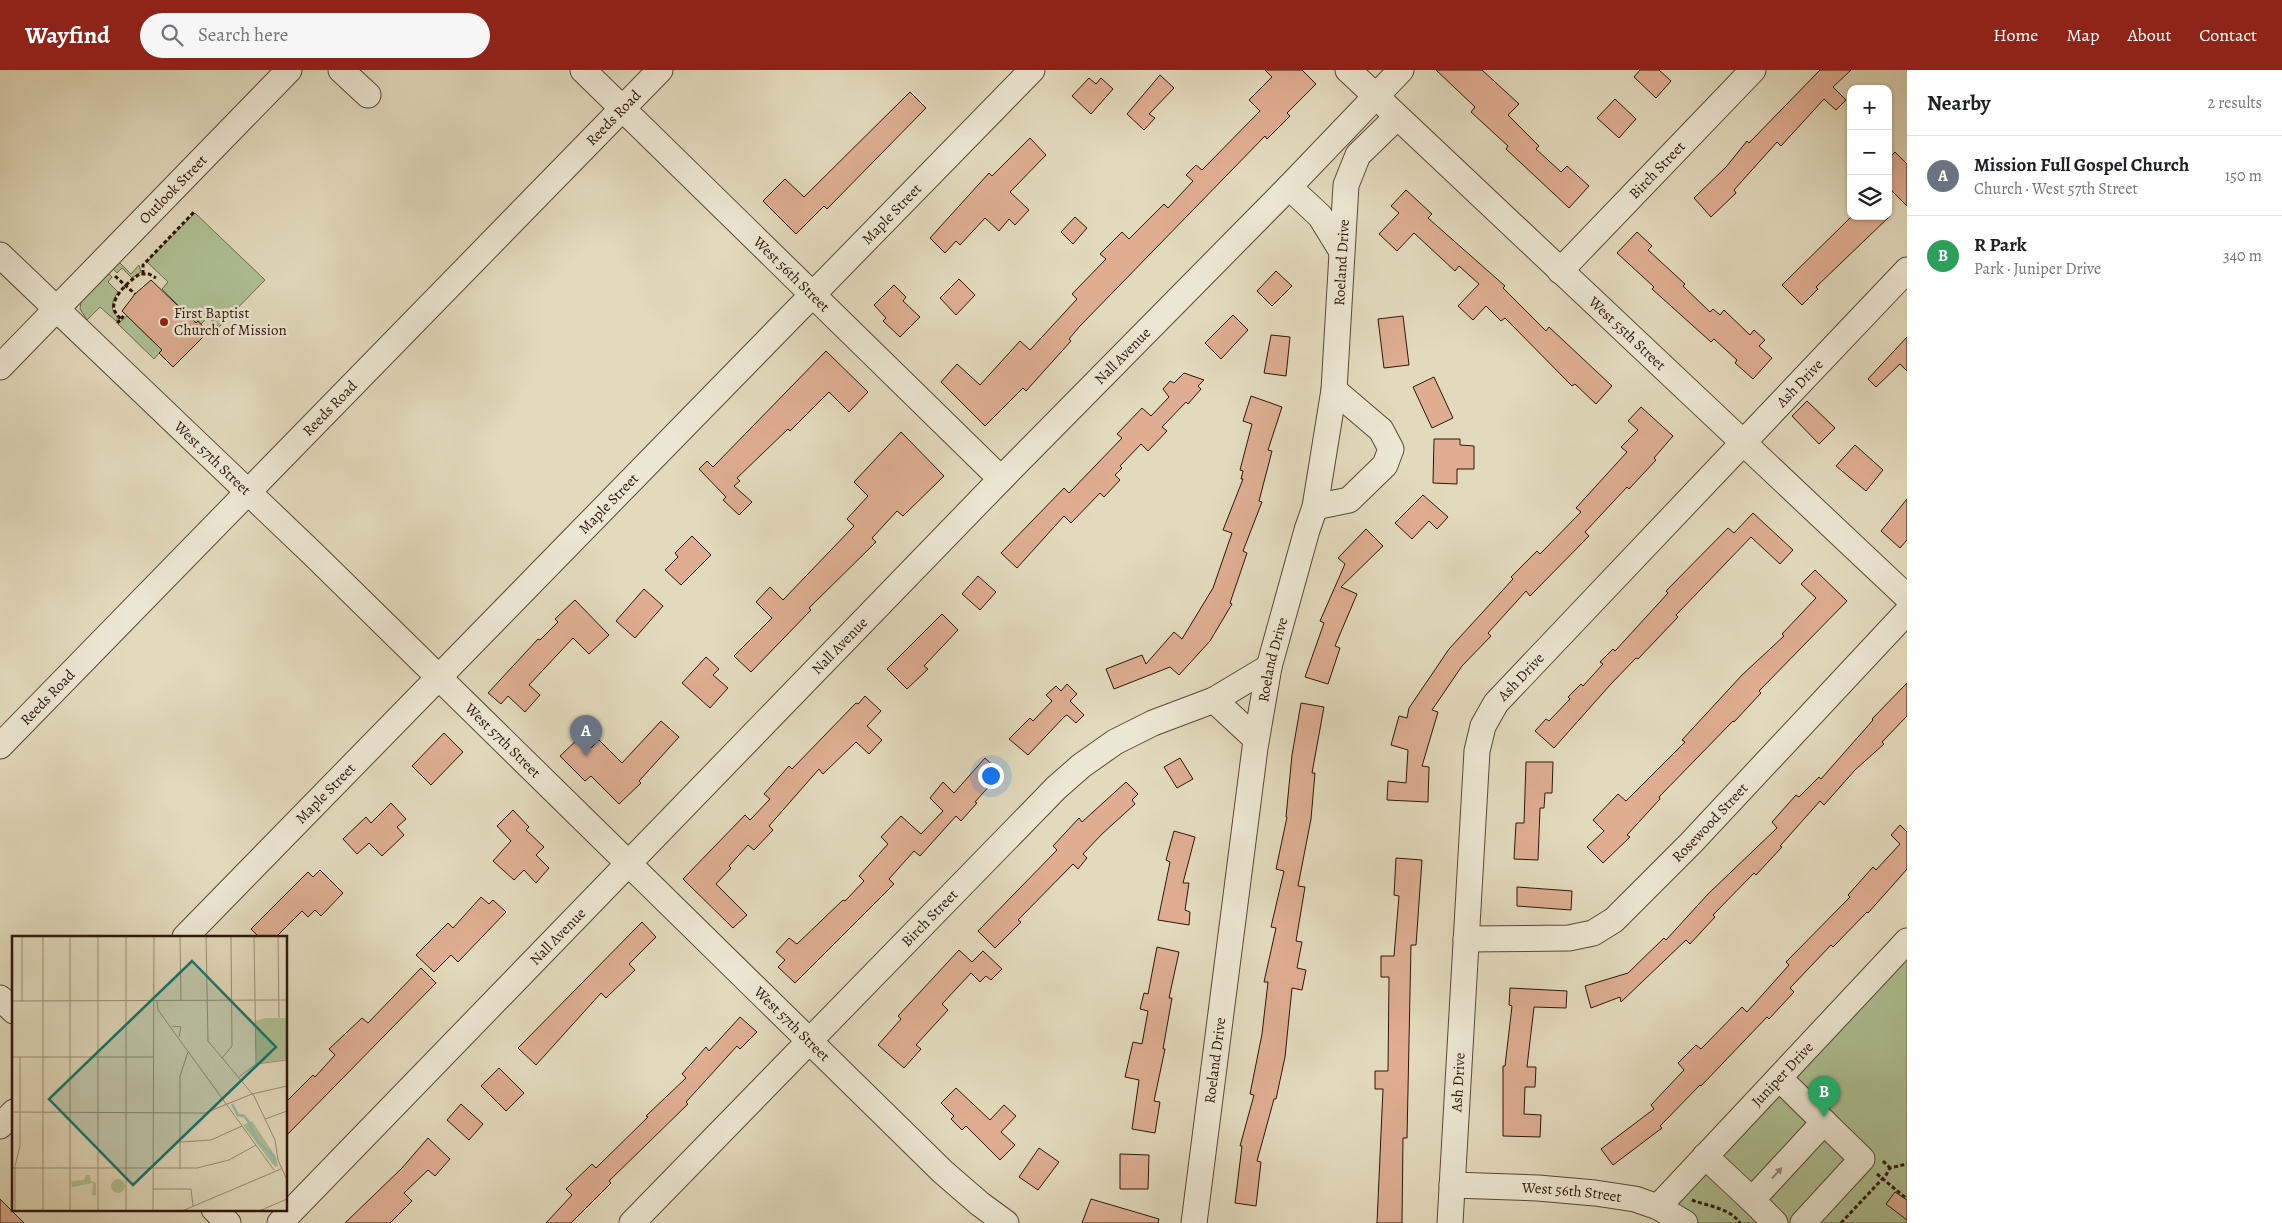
<!DOCTYPE html>
<html lang="en">
<head>
<meta charset="utf-8">
<style>
	:root { --surface:#fff; --page:#f6f6f6; --text:#202124; --muted:#757577; --line:#e0e0e0; --accent:#8f2418 }
	body { margin:0; font-family:Alegreya,serif; background:var(--page); color:var(--text) }
	.controls { position:absolute; right:15px; top:15px; display:grid; overflow:hidden; border-radius:10px; box-shadow:0 1px 4px #0004 }
	.controls button { width:45px; height:45px; display:grid; place-items:center; padding:0; border:0; border-bottom:1px solid var(--line); background:var(--surface); color:var(--text); font:25px sans-serif }
	.you { position:absolute; left:990px; top:705px; width:18px; height:18px; margin:-12px; border:4px solid #fff; border-radius:50%; background:#1a73e8; box-shadow:0 0 0 8px #1a73e833 }
	.badge { display:grid; place-items:center; width:32px; height:32px; border-radius:50%; background:var(--accent); color:#fff; font-size:16px; font-weight:700 }
	.pin { position:absolute; translate:-50% -41px; filter:drop-shadow(0 1px 2px #0008) }
	.pin::after { content:''; position:absolute; top:26px; width:18px; height:15px; background:inherit; clip-path:polygon(0 0,100% 0,50% 100%) }
	.list { margin:0; padding:0; list-style:none }
	h2 { display:flex; justify-content:space-between; align-items:center; height:65px; margin:0; padding:0 20px; font-size:21px }
	h2 small { font-size:16px; font-weight:400; color:var(--muted) }
	.list li { display:grid; grid-template-columns:32px 1fr auto; gap:15px; align-items:center; box-sizing:border-box; height:80px; padding:0 20px; border-top:1px solid var(--line) }
	.list b { display:block; font-size:19px; white-space:nowrap }
	.list p { margin:0; font-size:16px; white-space:nowrap; color:var(--muted) }
	.list em { font-size:16px; font-style:normal; color:var(--muted) }
	.icon { flex:none; width:28px; height:28px; fill:none; stroke:currentColor; stroke-width:2; stroke-linecap:round; stroke-linejoin:round }
	.map { position:relative; flex:none; width:1907px; height:1153px; overflow:hidden }
	header { display:flex; align-items:center; gap:30px; box-sizing:border-box; height:70px; padding:0 25px; background:var(--accent); color:#fff }
	header strong { font-size:24px }
	nav { display:flex; gap:28px; margin-inline-start:auto; font-size:18px }
	.search { width:350px; height:45px; background:var(--page); display:flex; align-items:center; gap:12px; box-sizing:border-box; padding:0 18px; border-radius:28px; color:var(--muted); font-size:19px }
	main { display:flex }
	aside { flex:1; background:var(--surface) }
	.map>svg:first-child { display:block }
	.green { fill:#aec194; stroke:#6e6c4f }
	.building { fill:#dead92; stroke:#2e160a }
	.lines { fill:none; stroke-linecap:round; stroke-linejoin:round }
	.minor-casing { stroke:#5b4736; stroke-width:27 }
	.path { stroke:#2e160a; stroke-width:3; stroke-dasharray:4 2.5; stroke-linecap:butt }
	.minor { stroke:#ece7d3; stroke-width:25 }
	.oneway { fill:#968979 }
	.poi-dot { fill:#8f2418; stroke:#ece7d3; stroke-width:2 }
	.labels { text-anchor:middle; dominant-baseline:central; stroke-width:5; stroke-linejoin:round; paint-order:stroke }
	.street-label { font-size:15px; fill:#2e160a; stroke:#ece7d3 }
	.poi-label { font-size:15px; fill:#2e160a; stroke:#ece7d3; text-anchor:start }
	.inset-river { fill:none; stroke:#95bbac; stroke-width:2.5 }
	.inset-road { fill:none; stroke:#9a8c75; stroke-width:1 }
	.view { fill:#0f766e; fill-opacity:0.15; stroke:#0f766e; stroke-width:2.5 }
	.inset-edge { fill:none; stroke:#2e160a; stroke-width:2.5 }
</style>
</head>
<body>
<header>
<strong>Wayfind</strong>
<div class="search"><svg class="icon" aria-label="search" viewBox="0 0 24 24"><circle cx="10" cy="10" r="6"/><path d="M15 15l6 6"/></svg>Search here</div>
<nav><a>Home</a><a>Map</a><a>About</a><a>Contact</a></nav>
</header>
<main>
<div class="map">
<svg width="1907" height="1153" viewBox="0 0 1907 1153">
	<rect width="100%" height="100%" fill="#e2dabc"/>
	<filter id="stains"><feTurbulence type="fractalNoise" baseFrequency=".004" numOctaves="4"/><feColorMatrix values="0 0 0 0 .2 0 0 0 0 .09 0 0 0 0 .02 0 0 0 .5 -.17"/></filter>
	<radialGradient id="worn" r=".72"><stop offset=".6" stop-color="#630" stop-opacity="0"/><stop offset="1" stop-color="#630" stop-opacity=".3"/></radialGradient>
	<path class="green" d="M195,143L265,210L219,257L208,247L201,254L198,251L196,253L162,219L168,212L147,192Z
		M117,190L131,204L139,195L141,202L132,208L122,198L117,203L111,197Z
		M106,201L112,207L108,212L118,222C111,233 110,239 118,248L116,251L100,237L87,250L80,239L81,231Z
		M127,246L162,280L154,289L118,254Z
		M1907,871V1153H1685L1670,1123Z"/>
	<path class="building" d="M1265,0H1302L1316,14L1287,43L1290,46L1267,69L1265,66L1080,256L1069,269L1071,271L1026,321L1023,318L985,356L941,312L957,294L980,315L1020,271L1030,280L1077,229L1072,224L1106,189L1100,184L1122,162L1129,169L1164,134L1168,138L1193,111L1186,105L1196,95L1202,100L1260,41L1249,30L1272,7Z
		M1436,0H1482L1519,34L1508,45L1539,76L1536,79L1561,102L1567,96L1589,116L1569,138L1506,79L1508,76L1471,42L1475,37Z
		M1640,0H1659L1671,11L1656,28L1634,7Z
		M1820,0H1851L1833,17L1846,30L1836,40L1824,29L1781,76L1777,72L1734,120L1736,123L1711,147L1694,128L1726,97L1747,71L1749,73Z
		M1160,5L1174,18L1149,44L1155,48L1144,60L1127,44Z
		M1089,8L1096,14L1101,8L1113,19L1091,44L1072,26Z
		M910,22L926,38L827,139L824,136L796,164L763,131L785,109L804,127Z
		M1615,29L1636,49L1619,68L1597,48Z
		M1030,68L1046,85L1010,122L1029,140L1015,155L1009,149L999,161L985,148L960,175L956,171L945,183L930,168L989,103L992,106Z
		M1895,82L1907,94V136L1888,117V89Z
		M1406,120L1432,144L1428,148L1505,216L1503,218L1546,261L1549,257L1612,316L1596,334L1575,314L1572,316L1505,248L1501,251L1486,236L1473,250L1458,236L1479,214L1459,196L1455,201L1414,163L1397,181L1379,164L1399,143L1391,136Z
		M1852,146H1890L1816,217L1818,219L1802,235L1782,215Z
		M1075,147L1087,158L1073,174L1061,162Z
		M1637,162L1652,176L1648,180L1685,214L1683,216L1710,242L1713,239L1720,245L1724,240L1750,265L1754,260L1765,270L1759,276L1772,288L1753,309L1735,293L1737,290L1714,269L1711,272L1652,219L1654,217L1617,183Z
		M1276,201L1292,216L1272,236L1257,221Z
		M959,209L975,225L956,245L940,228Z
		M151,210L196,253L198,251L208,262L173,297L159,283L162,280L122,241L135,224Z
		M894,215L906,227L903,231L920,247L900,267L883,251L886,248L874,235Z
		M1233,245L1248,260L1221,289L1205,273Z
		M1403,246L1409,295L1384,298L1378,249Z
		M1271,265L1290,267L1286,306L1264,303Z
		M1907,267V301L1900,294L1876,317L1868,309Z
		M826,281L868,322L849,342L829,322L790,361L788,359L737,408L740,411L734,416L752,432L739,445L723,430L726,427L699,399L707,391L713,397Z
		M1184,303L1204,310L1198,316L1201,319L1188,334L1186,332L1162,357L1167,361L1148,381L1141,374L1120,396L1122,398L1115,405L1120,410L1104,427L1100,423L1071,453L1064,446L1017,498L1001,483L1064,418L1069,423L1122,368L1117,364L1142,338L1151,346L1169,327L1163,319L1170,311L1174,313Z
		M1434,307L1453,348L1432,358L1413,317Z
		M1251,326L1282,337L1268,380L1272,381L1259,431L1262,432L1243,481L1247,483L1230,533L1232,534L1210,571L1179,605L1170,597L1114,619L1106,599L1142,585L1146,594L1174,562L1182,569L1213,518L1232,463L1223,460L1243,409H1241L1243,401L1240,400L1252,354L1243,351Z
		M1807,331L1835,358L1819,374L1792,346Z
		M1641,337L1673,366L1654,388L1656,390L1629,419L1627,417L1585,462L1589,466L1530,526L1526,521L1488,563L1491,566L1462,596L1432,640L1438,642L1422,696L1429,697L1428,732L1387,730L1388,711L1406,713L1408,680L1391,675L1399,646L1407,648L1409,638L1449,579L1513,509L1511,507L1537,481L1540,484L1581,442L1576,438L1627,382L1621,377L1638,360L1628,351Z
		M901,362L944,406L903,446L897,441L872,468L876,472L809,538L811,540L751,602L734,586L772,548L756,532L770,517L783,530L854,456L847,449L868,426L854,412Z
		M1434,369H1460V375L1474,376V399H1457V414L1433,413Z
		M1855,375L1883,400L1866,421L1836,396Z
		M1423,425L1448,447L1437,459L1429,451L1412,469L1395,453Z
		M1907,429V470L1900,478L1881,461Z
		M1753,443L1793,480L1780,494L1751,467L1676,545L1678,547L1638,589L1636,588L1610,615L1554,678L1535,661L1546,649L1549,651L1570,629L1568,627L1581,614L1583,616L1603,594L1600,592L1613,579L1615,581L1668,523L1666,521L1728,458L1734,463Z
		M1366,459L1383,476L1341,517L1357,524L1335,576L1340,578L1328,614L1305,607L1324,553L1320,551L1345,494L1338,488Z
		M692,466L711,485L681,515L665,500L678,487L675,483Z
		M1815,500L1847,531L1759,621L1761,623L1734,652L1733,651L1659,727L1660,729L1627,765L1630,767L1603,793L1587,777L1604,761L1593,750L1618,724L1626,731L1685,672L1682,670L1742,605L1784,566L1782,564L1816,528L1801,514Z
		M978,506L996,522L980,540L962,524Z
		M644,519L663,536L635,568L616,551Z
		M575,530L609,565L589,584L573,568L529,615L540,625L525,642L508,626L501,634L488,623L538,569L540,570L558,552L555,549Z
		M942,544L958,560L924,596L928,599L907,619L887,599Z
		M706,587L719,599L713,605L728,618L710,638L682,613Z
		M1907,613V646L1882,672L1884,674L1855,700L1824,735L1820,731L1780,776L1782,777L1756,805L1754,803L1713,845L1715,847L1690,874L1686,870L1621,932L1620,927L1591,938L1585,916L1628,903L1664,868L1666,870L1708,824L1777,758L1772,752L1796,725L1799,727L1819,707L1821,709L1873,650L1872,649Z
		M1067,614L1077,624L1070,631L1084,645L1076,653L1067,645L1065,646L1028,685L1009,669L1030,648L1033,651L1052,631L1046,625L1056,616L1061,621Z
		M865,626L881,641L867,656L882,670L869,684L856,672L823,704L819,699L769,756L773,760L754,780L748,775L729,796L731,798L716,814L747,845L733,858L683,809L745,745L750,750L770,729L764,724L789,696L792,699L856,633L858,634Z
		M1301,633L1324,637L1312,703H1315L1311,749L1298,816L1305,817L1296,871L1302,872L1297,898L1306,900L1302,920L1292,918L1285,987L1276,1029H1274L1257,1091L1261,1092L1256,1136L1235,1133L1242,1076H1240L1254,1025L1250,1024L1262,964L1268,912H1264L1276,858L1271,857L1284,801L1276,799L1287,747H1286L1292,685Z
		M661,651L679,667L639,711L641,713L619,734L591,706L585,711L560,686L580,667L591,678L599,670L622,693Z
		M444,663L463,682L431,715L412,696Z
		M985,688L1001,703L975,732L977,733L961,751L956,746L920,786L914,781L889,809L894,814L795,913L778,897L785,890L776,882L789,868L797,874L843,830L845,831L864,811L859,806L888,774L881,767L901,746L921,764L943,741L930,728L943,712L954,723Z
		M1180,688L1193,709L1177,718L1164,697Z
		M1526,692H1553L1552,723H1545L1544,738H1540L1538,790L1514,789L1516,753H1524Z
		M1126,712L1138,724L1132,730L1135,734L1102,764L1083,784L1087,788L1078,799L1073,794L1018,850L1021,852L995,878L978,861L1057,780L1053,776L1079,748L1082,752Z
		M391,733L406,749L397,757L404,765L382,786L369,773L357,784L343,769L366,747L371,753Z
		M513,740L529,757L526,760L544,777L536,785L549,798L536,813L524,800L514,810L493,791L511,771L497,756Z
		M1900,755L1907,762V799L1893,815L1868,843L1867,842L1833,877L1831,875L1790,918L1794,922L1769,949L1767,947L1701,1016L1700,1015L1660,1056L1662,1058L1613,1095L1601,1079L1654,1039L1651,1035L1684,1000L1678,993L1696,975L1701,979L1742,937L1747,942L1789,895L1786,892L1850,827L1848,825L1873,797L1876,800L1900,774L1891,765Z
		M1174,761L1195,767L1183,813H1189L1185,840L1190,842L1189,855L1158,850L1170,792L1166,790Z
		M1396,788L1422,790L1416,875H1411L1407,1068H1403L1402,1153H1377L1383,1019H1375V1001H1388L1389,907H1381V886H1394L1399,826L1394,825Z
		M320,800L343,823L321,846L315,840L308,847L302,841L276,867H259L251,859L308,802L313,807Z
		M1517,817L1572,821L1571,840L1517,836Z
		M481,827L489,834L493,830L506,842L458,892L451,885L434,902L416,885L448,853L453,858Z
		M642,852L656,867L629,894L635,900L606,928L601,923L536,995L518,978Z
		M1157,877L1179,882L1169,928H1172L1163,979H1165L1154,1031L1160,1032L1155,1063L1132,1059L1139,1010L1125,1007L1133,972L1142,974L1148,941L1140,939L1144,923L1148,924Z
		M959,880L972,892L983,881L1002,899L991,910L986,906L980,912L971,903L942,934L948,940L916,975L921,979L904,998L878,975L901,949L898,946Z
		M421,898L436,913L286,1066V1032L313,1005L315,1007L335,985L329,979L362,948L368,953Z
		M1510,918L1567,921L1566,938L1534,937L1527,997H1536L1535,1017H1525L1524,1044L1541,1045L1540,1067L1503,1066V996H1505L1512,936L1509,935Z
		M740,947L757,962L740,979L737,976L686,1032L688,1034L609,1111L611,1113L571,1153H546L572,1125L566,1119L592,1094L596,1098L648,1047L646,1046L686,1008L682,1004L706,977L709,981Z
		M499,998L524,1023L506,1041L481,1016Z
		M956,1018L990,1050L1004,1035L1016,1046L1001,1062L1015,1075L1000,1090L966,1056L962,1060L951,1049L954,1046L941,1033Z
		M461,1034L483,1054L469,1070L447,1050Z
		M428,1068L450,1089L435,1106L428,1100L404,1123L412,1131L390,1153H345L402,1098Z
		M1039,1078L1059,1092L1038,1120L1019,1107Z
		M1120,1084L1149,1085L1148,1119H1120Z
		M1895,1122L1907,1130V1150L1886,1134Z
		M0,1129L24,1153H0Z
		M1091,1129L1159,1149L1158,1153H1082Z"/>
	<g class="lines">
		<defs>
			<g id="minor">
				<path d="M341,0L368,25"/>
				<path id="s1" d="M583,0L1001,409"/>
				<path id="s2" d="M1348,0L1907,527"/>
				<path d="M1289,117L1320,146L1341,180"/>
				<path id="s3" d="M0,185L313,484L943,1102L980,1134L1006,1153"/>
				<path id="s4" d="M1560,201L1753,0"/>
				<path id="s5" d="M0,297L289,0"/>
				<path d="M1315,437L1349,430L1385,395L1391,379L1381,360L1334,320"/>
				<path d="M1214,630L1256,669"/>
				<path id="s6" d="M0,676L660,0"/>
				<path id="s7" d="M185,867L1032,0"/>
				<path id="s8" d="M1466,869L1569,868L1593,863L1614,850L1691,773L1907,542"/>
				<path d="M0,928L14,941"/>
				<path d="M0,1056L14,1042"/>
				<path d="M1705,1086L1752,1130L1824,1052L1779,1008"/>
				<path id="s9" d="M1452,1115L1538,1118L1595,1123L1635,1129L1658,1137L1685,1153"/>
				<path d="M1752,1130L1775,1153"/>
				<path id="s10" d="M1658,1137L1907,871"/>
				<path d="M214,1139L228,1153"/>
				<path id="s11" d="M280,1153L1001,409L1289,117L1401,0"/>
				<path id="s12" d="M632,1153L1056,718L1081,696L1115,672L1153,653L1214,630L1269,597"/>
				<path id="s13" d="M1194,1153L1255,678L1269,597L1307,460L1315,437L1334,320L1346,115L1358,85L1397,47"/>
				<path id="s14" d="M1450,1153L1477,681L1483,656L1496,633L1907,200"/>
				<path d="M1803,1153L1862,1089L1824,1052"/>
			</g>
		</defs>
		<use href="#minor" class="minor-casing"/>
		<path class="path" d="M143,204V195L194,142
			M115,206L135,224
			M121,249L125,244
			M117,253L121,249C118,246 115,243 114,239C111,227 131,209 140,204H149L156,208
			M1883,1091L1890,1098
			M1877,1104L1907,1129
			M1692,1130C1707,1136 1730,1138 1740,1153
			M1841,1153L1886,1105L1890,1098L1907,1094"/>
		<use href="#minor" class="minor"/>
	</g>
	<defs><path id="oneway-solid" d="M-6-.8H1V-3.2L6.5 0L1 3.2V.8H-6Z" transform="scale(1.25)"/></defs>
	<use class="oneway" href="#oneway-solid" transform="translate(1777 1103) rotate(-47)"/>
	<circle class="poi-dot" cx="164" cy="252" r="5"/>
	<g class="labels">
		<g class="street-label">
			<text stroke="none"><textPath href="#s6" startOffset="878">Reeds Road</textPath></text>
			<text stroke="none"><textPath href="#s4" startOffset="140">Birch Street</textPath></text>
			<text stroke="none"><textPath href="#s5" startOffset="248">Outlook Street</textPath></text>
			<text stroke="none"><textPath href="#s7" startOffset="1011">Maple Street</textPath></text>
			<text stroke="none"><textPath href="#s13" startOffset="974">Roeland Drive</textPath></text>
			<text stroke="none"><textPath href="#s1" startOffset="292">West 56th Street</textPath></text>
			<text stroke="none"><textPath href="#s2" startOffset="384">West 55th Street</textPath></text>
			<text stroke="none"><textPath href="#s11" startOffset="1209">Nall Avenue</textPath></text>
			<text stroke="none"><textPath href="#s14" startOffset="966">Ash Drive</textPath></text>
			<text stroke="none"><textPath href="#s6" startOffset="472">Reeds Road</textPath></text>
			<text stroke="none"><textPath href="#s3" startOffset="294">West 57th Street</textPath></text>
			<text stroke="none"><textPath href="#s7" startOffset="606">Maple Street</textPath></text>
			<text stroke="none"><textPath href="#s11" startOffset="804">Nall Avenue</textPath></text>
			<text stroke="none"><textPath href="#s13" startOffset="569">Roeland Drive</textPath></text>
			<text stroke="none"><textPath href="#s14" startOffset="561">Ash Drive</textPath></text>
			<text stroke="none"><textPath href="#s6" startOffset="68">Reeds Road</textPath></text>
			<text stroke="none"><textPath href="#s3" startOffset="699">West 57th Street</textPath></text>
			<text stroke="none"><textPath href="#s7" startOffset="201">Maple Street</textPath></text>
			<text stroke="none"><textPath href="#s8" startOffset="289">Rosewood Street</textPath></text>
			<text stroke="none"><textPath href="#s12" startOffset="426">Birch Street</textPath></text>
			<text stroke="none"><textPath href="#s11" startOffset="399">Nall Avenue</textPath></text>
			<text stroke="none"><textPath href="#s3" startOffset="1104">West 57th Street</textPath></text>
			<text stroke="none"><textPath href="#s13" startOffset="164">Roeland Drive</textPath></text>
			<text stroke="none"><textPath href="#s10" startOffset="182">Juniper Drive</textPath></text>
			<text stroke="none"><textPath href="#s14" startOffset="141">Ash Drive</textPath></text>
			<text stroke="none"><textPath href="#s9" startOffset="120">West 56th Street</textPath></text>
		</g>
		<g class="poi-label">
			<text x="174" y="243">First Baptist<tspan x="174" dy="17">Church of Mission</tspan></text>
		</g>
	</g>
	<g transform="translate(12 866)">
		<rect width="275" height="275" fill="#e2dabc"/>
		<path d="M254,82H275V123L244,128L243,85ZM240,185L264,221L266,230L263,231L231,189ZM74,239H78L79,245L84,247V259H80L81,247L60,251L59,245L72,244ZM99 250a7 7 0 1 1 14 0a7 7 0 1 1-14 0Z" fill="#aec194"/>
		<path class="inset-river" d="M220,168L226,179L232,180L236,185L246,206L262,220V228"/>
		<path class="inset-road" d="M10,0V65M168,0L169,65M194,0L196,105L242,160L263,204L266,224L275,244M242,0L244,128M266,0L267,82M0,65L275,64M145,65L146,74L262,234M160,90L169,91L167,101M0,121H142M210,122L220,110L219,0M227,141L244,128L275,124M0,176L193,177L240,158L275,150M253,183L275,175M168,206L199,204L230,190M0,232H185L217,224L244,209M168,233V140L176,116M141,253H179L181,270M3,275V230L8,210V121M31,275V0M58,275V0M86,275V0M114,275V0M141,275L142,0M170,275L269,233M247,275L275,263"/>
		<path class="view" d="M180,25L264,111L121,249L37,163Z"/>
		<rect width="275" height="275" class="inset-edge"/>
	</g>
	<rect width="100%" height="100%" filter="url(#stains)"/>
	<rect width="100%" height="100%" fill="url(#worn)"/>
</svg>
<div class="controls">
<button>+</button>
<button>−</button>
<button><svg class="icon" aria-label="layers" viewBox="0 0 24 24"><path d="M12 4l9 5-9 5-9-5zM3 14l9 5 9-5"/></svg></button>
</div>
<div class="you"></div>
<div class="pin badge" style="left:586px;top:686px;background:#6b7280">A</div>
<div class="pin badge" style="left:1824px;top:1047px;background:#2e9e5b">B</div>
</div>
<aside>
<h2>Nearby<small>2 results</small></h2>
<ul class="list">
<li><span class="badge" style="background:#6b7280">A</span><div><b>Mission Full Gospel Church</b><p>Church · West 57th Street</p></div><em>150 m</em></li>
<li><span class="badge" style="background:#2e9e5b">B</span><div><b>R Park</b><p>Park · Juniper Drive</p></div><em>340 m</em></li>
</ul>
</aside>
</main>
</body>
</html>
